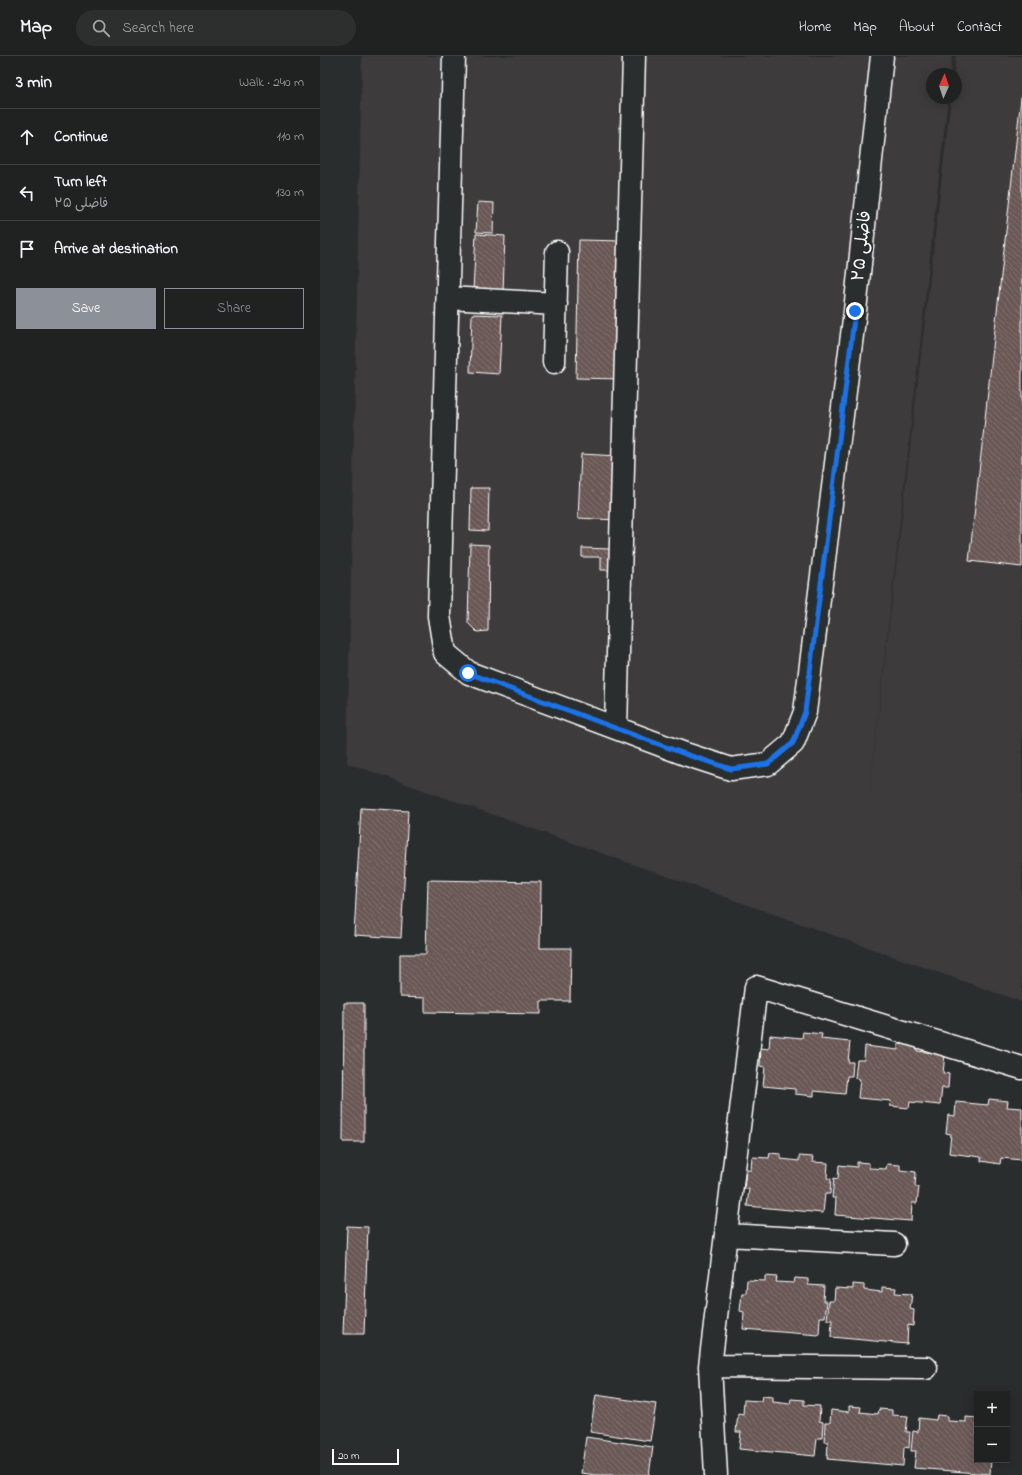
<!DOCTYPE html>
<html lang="en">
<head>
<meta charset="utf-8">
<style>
	:root { --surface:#202222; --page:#2d2f2f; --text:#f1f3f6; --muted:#a2a4a5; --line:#3d3f40; --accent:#8c9099 }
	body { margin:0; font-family:"Indie Flower","Playpen Sans Arabic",sans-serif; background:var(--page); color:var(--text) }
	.controls { position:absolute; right:12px; bottom:12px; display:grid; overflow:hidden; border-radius:0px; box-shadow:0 2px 10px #0003 }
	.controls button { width:36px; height:36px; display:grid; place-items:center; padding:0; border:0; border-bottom:1px solid var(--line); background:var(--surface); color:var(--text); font:20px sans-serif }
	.compass { position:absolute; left:606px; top:12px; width:36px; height:36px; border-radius:50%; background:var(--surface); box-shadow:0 2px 10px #0003; rotate:3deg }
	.scale { position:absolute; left:12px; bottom:10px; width:67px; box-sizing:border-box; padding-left:4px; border:2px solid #fff; border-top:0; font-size:11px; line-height:14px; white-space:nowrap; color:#fff; -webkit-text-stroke:3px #2a2d2e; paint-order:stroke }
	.stop { position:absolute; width:12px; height:12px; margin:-9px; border:3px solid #1a73e8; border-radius:50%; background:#fff }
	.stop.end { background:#1a73e8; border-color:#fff; box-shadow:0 1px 4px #0008 }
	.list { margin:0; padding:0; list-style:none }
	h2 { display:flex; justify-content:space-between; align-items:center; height:52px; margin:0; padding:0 16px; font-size:17px }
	h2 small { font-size:13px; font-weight:400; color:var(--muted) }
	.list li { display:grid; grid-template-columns:26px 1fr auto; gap:12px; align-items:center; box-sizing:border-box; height:56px; padding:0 16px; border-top:1px solid var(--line) }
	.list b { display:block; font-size:15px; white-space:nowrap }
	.list p { margin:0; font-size:13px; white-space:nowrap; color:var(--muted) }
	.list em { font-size:13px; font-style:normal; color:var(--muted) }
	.actions { display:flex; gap:8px; padding:12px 16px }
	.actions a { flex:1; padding:9px 0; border:1px solid var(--accent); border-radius:0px; text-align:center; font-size:14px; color:var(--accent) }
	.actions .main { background:var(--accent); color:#fff }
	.icon { flex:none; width:22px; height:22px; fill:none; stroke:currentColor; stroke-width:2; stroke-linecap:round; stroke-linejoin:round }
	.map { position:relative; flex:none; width:702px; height:1419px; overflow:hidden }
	header { display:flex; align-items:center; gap:24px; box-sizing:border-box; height:56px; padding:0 20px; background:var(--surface); border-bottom:1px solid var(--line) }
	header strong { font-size:19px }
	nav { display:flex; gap:22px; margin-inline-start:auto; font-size:14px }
	.search { width:280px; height:36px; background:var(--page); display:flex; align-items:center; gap:10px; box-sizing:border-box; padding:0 14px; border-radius:22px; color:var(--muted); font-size:15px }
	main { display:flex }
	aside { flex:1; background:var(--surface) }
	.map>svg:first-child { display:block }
	.built { fill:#3e3a3a }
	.building { fill:url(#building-back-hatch); stroke:#fff }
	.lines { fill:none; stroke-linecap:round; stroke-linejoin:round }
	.minor-casing { stroke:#fff; stroke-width:25 }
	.minor { stroke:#2a2d2e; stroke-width:22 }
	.route { stroke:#1a73e8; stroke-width:5 }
	.labels { text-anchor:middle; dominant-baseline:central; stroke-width:3; stroke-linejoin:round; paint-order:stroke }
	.street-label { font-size:17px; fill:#fff; stroke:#2a2d2e }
</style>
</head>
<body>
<header>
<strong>Map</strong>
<div class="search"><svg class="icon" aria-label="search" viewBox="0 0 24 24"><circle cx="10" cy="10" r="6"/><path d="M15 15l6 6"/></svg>Search here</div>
<nav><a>Home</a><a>Map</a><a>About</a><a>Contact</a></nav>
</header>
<main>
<aside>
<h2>3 min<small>Walk · 240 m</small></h2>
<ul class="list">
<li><svg class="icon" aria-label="ahead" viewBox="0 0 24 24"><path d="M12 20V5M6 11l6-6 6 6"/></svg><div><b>Continue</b></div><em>110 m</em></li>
<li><svg class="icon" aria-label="left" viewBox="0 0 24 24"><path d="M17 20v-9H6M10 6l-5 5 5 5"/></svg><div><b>Turn left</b><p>فاضلی ۲۵</p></div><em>130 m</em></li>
<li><svg class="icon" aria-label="arrive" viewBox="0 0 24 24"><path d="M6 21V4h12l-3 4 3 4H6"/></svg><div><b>Arrive at destination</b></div></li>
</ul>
<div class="actions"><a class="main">Save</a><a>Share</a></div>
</aside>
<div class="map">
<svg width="702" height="1419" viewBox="0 0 702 1419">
	<defs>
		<pattern id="building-back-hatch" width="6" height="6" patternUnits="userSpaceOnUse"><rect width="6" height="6" fill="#6b5956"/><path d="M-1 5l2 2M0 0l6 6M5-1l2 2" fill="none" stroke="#81726f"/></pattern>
	</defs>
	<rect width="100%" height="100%" fill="#2a2d2e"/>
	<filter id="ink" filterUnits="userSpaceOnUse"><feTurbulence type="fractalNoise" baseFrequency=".025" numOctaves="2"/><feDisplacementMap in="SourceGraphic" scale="8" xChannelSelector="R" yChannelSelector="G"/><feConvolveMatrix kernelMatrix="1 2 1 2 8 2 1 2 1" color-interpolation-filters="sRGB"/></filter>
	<g filter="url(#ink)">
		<path class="built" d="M42,0H632L630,18H612V42H628L549,741L631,42H636V18H634L636,0H702V946L27,707Z"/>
		<path class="building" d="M702,33V511L649,505Z
			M158,146L174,147L173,177L156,176Z
			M156,178L185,180L183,236L153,235Z
			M259,184L304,185L301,323L256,322Z
			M152,258L182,259L179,318L150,316Z
			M261,398L298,400L296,464L258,462Z
			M151,432H169L168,475L150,474Z
			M150,488L169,489L168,575L157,576L148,567Z
			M262,492L290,493V514H281V501H262Z
			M41,752L88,755L81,882L34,879Z
			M108,824L221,826L220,892H251L250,945H221V958L105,956V942L80,941V898H106Z
			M24,947H44V1086H23Z
			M483,976L502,978L501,983L530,986L528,1006H533L532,1020H527L525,1038L494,1035V1040L475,1038V1033L443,1030L445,1011L440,1010L441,992L449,993L450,979L482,982Z
			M578,988L597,989V995L625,998L623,1017L629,1018L628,1032H622L620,1049L590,1046L589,1052L570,1050L571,1045L538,1042L540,1023L535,1022L537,1004H544L545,990L578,994Z
			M669,1043L688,1045L687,1051L702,1052V1104L681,1102L680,1108L661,1105V1101L629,1097L631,1078L626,1077L628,1059L635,1060L636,1046L668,1049Z
			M450,1097L461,1098V1103L479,1105V1100L493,1101L492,1106L508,1107L507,1122L511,1123L510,1138H505L503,1157L427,1150L429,1133H424L426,1114H431L432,1101L449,1102Z
			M537,1106L549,1107V1112L566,1113L567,1108L580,1109V1114L596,1116L595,1131H599L597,1147H592L591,1165L515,1159L516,1142H512L514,1122L518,1123L519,1109L537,1111Z
			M27,1170L48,1171L44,1278H23Z
			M445,1220L457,1221L456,1226L474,1227L475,1222L488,1223V1229L504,1230L503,1245H507L505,1261H500L499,1279L423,1273L424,1256L420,1255L422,1237H426L427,1224L445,1225Z
			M533,1228L544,1229V1234L562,1236V1231L576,1232L575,1237L592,1238L590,1253L594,1254L593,1270L588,1269L587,1288L511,1281L512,1264H507L509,1245H514L515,1232L533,1233Z
			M276,1339L336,1348L330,1385L270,1376Z
			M442,1340L453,1341V1346L470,1348L471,1343L484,1344V1349L500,1350L499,1365L503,1366L502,1382H497L495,1400L419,1393L421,1376H416L418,1357L423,1358L424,1344L441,1345Z
			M529,1350L541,1351L540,1356L558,1358L559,1353L572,1354V1359L588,1360L586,1376H590L589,1392L584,1391L583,1410L507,1403L508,1386H504L505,1367H510L511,1354L529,1356Z
			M617,1359L628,1360V1365L646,1366V1361L657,1362V1404H671L670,1418L594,1412L596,1395H591L593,1375L598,1376L599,1362L616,1364Z
			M266,1381L333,1391L329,1419H276L261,1417Z"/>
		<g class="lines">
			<defs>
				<path id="minor" d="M134,0L119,560L125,597L149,617L365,698L411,713L448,708L473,687L485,656L535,255L562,0
					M128,242L236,248
					M234,306L237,196
					M296,672L314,0
					M406,1179L574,1188
					M390,1310L606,1312
					M396,1419L390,1310L436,931L702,1012"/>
			</defs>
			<use href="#minor" class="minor-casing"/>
			<use href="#minor" class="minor"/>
		</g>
	</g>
	<g class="lines" filter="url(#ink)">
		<path class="route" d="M148,617L365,698L411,713L448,708L473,687L485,656L535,255"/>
	</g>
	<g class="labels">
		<g class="street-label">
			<text transform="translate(542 190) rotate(-84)">فاضلی ۲۵</text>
		</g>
	</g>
</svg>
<div class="controls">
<button>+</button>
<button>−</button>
</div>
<svg class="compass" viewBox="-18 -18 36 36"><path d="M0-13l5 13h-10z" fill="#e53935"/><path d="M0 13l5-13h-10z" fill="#a2a4a5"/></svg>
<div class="scale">20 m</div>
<div class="stop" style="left:148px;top:617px"></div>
<div class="stop end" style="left:535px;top:255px"></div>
</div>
</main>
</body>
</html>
